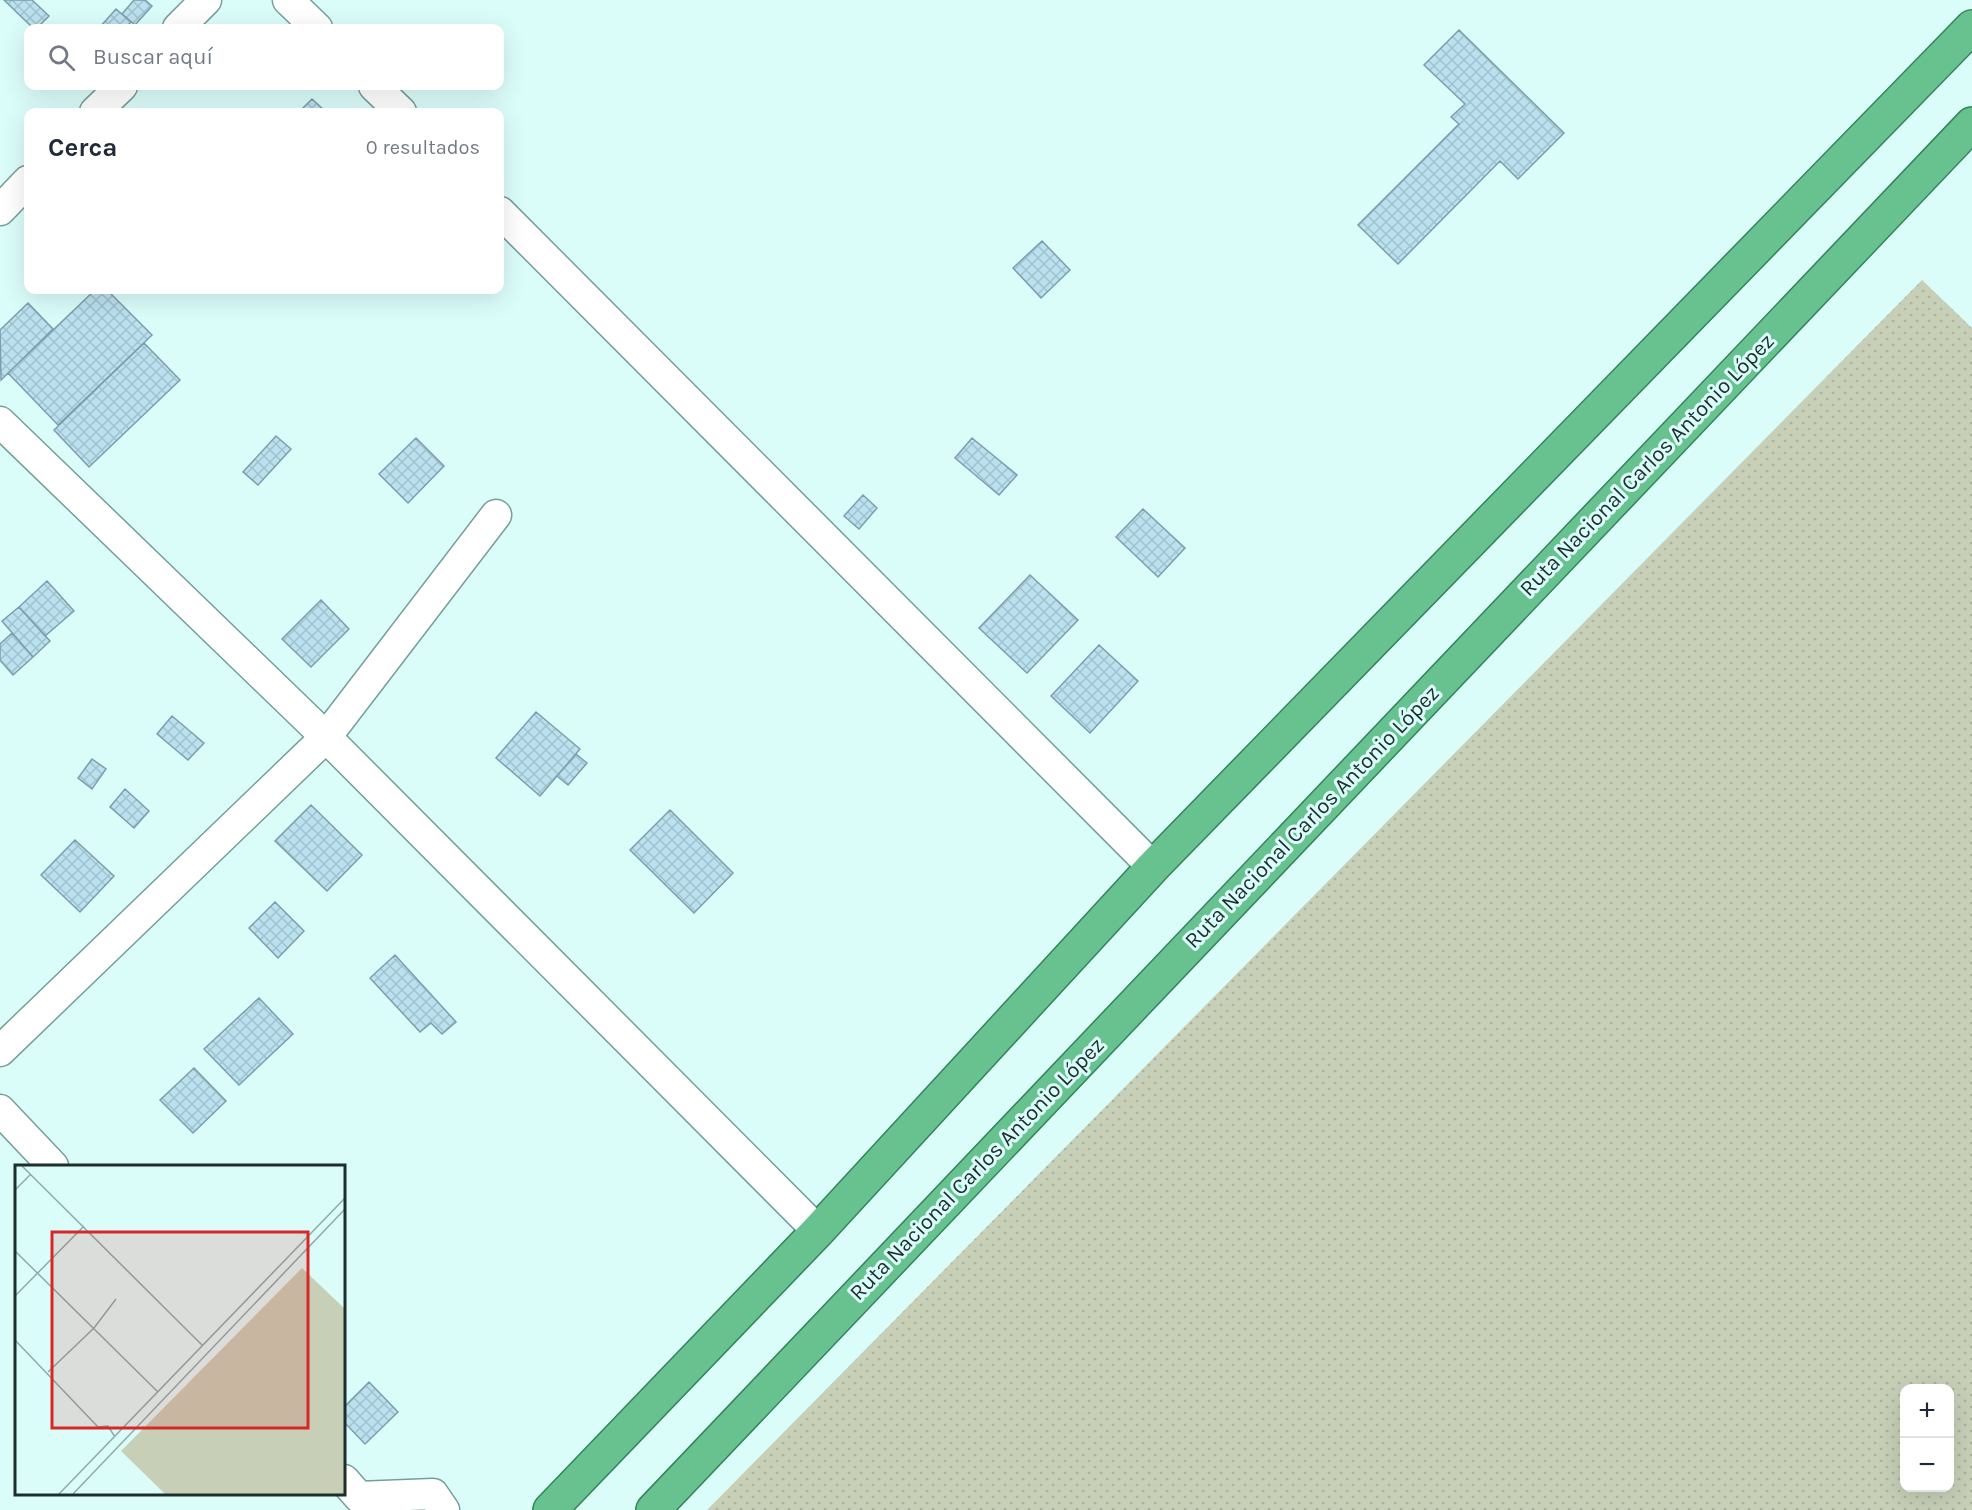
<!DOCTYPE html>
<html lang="es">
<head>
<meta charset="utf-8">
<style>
	:root { --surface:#fff; --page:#f6f6f7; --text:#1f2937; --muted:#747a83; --line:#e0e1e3 }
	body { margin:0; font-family:Karla,sans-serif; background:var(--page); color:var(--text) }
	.controls { position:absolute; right:18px; bottom:18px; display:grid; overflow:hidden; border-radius:12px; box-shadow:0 6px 24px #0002 }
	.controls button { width:54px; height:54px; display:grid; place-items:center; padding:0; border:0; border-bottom:2px solid var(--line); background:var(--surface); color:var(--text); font:30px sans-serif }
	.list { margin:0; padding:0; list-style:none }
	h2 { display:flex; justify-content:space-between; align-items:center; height:78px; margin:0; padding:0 24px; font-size:26px }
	h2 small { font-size:20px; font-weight:400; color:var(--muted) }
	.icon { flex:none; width:33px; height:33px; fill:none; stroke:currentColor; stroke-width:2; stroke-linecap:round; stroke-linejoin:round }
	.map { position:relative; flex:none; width:1972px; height:1510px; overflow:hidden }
	.search { position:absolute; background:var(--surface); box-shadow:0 6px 24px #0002; left:24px; top:24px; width:480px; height:66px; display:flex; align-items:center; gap:15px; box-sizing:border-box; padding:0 21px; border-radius:12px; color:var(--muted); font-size:22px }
	.panel { position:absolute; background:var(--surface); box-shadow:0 6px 24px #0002; left:24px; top:108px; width:480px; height:186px; border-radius:12px }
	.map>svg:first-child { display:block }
	.grass { fill:url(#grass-dots); fill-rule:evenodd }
	.building { fill:url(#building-cross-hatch); stroke:#7b9eac; stroke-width:1.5 }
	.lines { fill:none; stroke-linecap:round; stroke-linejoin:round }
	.minor-casing { stroke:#769e9a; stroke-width:33 }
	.trunk-casing { stroke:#34845b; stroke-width:36 }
	.minor { stroke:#fff; stroke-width:30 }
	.trunk { stroke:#67c290; stroke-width:33 }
	.labels { text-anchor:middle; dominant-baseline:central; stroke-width:6; stroke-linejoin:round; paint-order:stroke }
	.street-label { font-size:22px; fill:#1d2e2d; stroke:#dbfdfa }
	.inset-road { fill:none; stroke:#8faaa8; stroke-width:1.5 }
	.view { fill:#d62828; fill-opacity:0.15; stroke:#d62828; stroke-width:3 }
	.inset-edge { fill:none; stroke:#1d2e2d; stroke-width:3 }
</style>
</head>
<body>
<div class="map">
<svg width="1972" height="1510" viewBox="0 0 1972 1510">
	<defs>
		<pattern id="grass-dots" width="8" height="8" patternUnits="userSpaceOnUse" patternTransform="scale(1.5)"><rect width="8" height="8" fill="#c7cfb7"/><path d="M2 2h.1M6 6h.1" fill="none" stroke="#aab29e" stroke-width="1.8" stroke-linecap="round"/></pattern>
		<pattern id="building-cross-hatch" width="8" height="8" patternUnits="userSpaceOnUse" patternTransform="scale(1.5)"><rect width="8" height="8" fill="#bbe1ef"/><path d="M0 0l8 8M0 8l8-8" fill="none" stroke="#a0c1cd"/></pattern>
	</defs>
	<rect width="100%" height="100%" fill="#dbfdfa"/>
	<path class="grass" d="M1922,280L1972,328V1510H707ZM1904,1388H1950V1488H1904Z"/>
	<path class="building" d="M4,0H32L49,16L37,28H33Z
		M134,0H145L152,6L135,25L122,14Z
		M116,9L131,22L125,28H99Z
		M1459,30L1564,133L1518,179L1500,161L1398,264L1358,225L1459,124L1451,117L1465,104L1424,65Z
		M312,99L326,112H299Z
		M1042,241L1070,270L1041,298L1013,268Z
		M95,290H107L152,335L58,425L8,373Z
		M28,303L53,329L1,380L0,330Z
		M144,343L180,380L89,467L54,430Z
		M276,436L291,449L258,485L243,472Z
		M416,438L444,466L408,503L379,474Z
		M972,438L1017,475L999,495L955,458Z
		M863,495L877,508L859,529L844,516Z
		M1143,509L1185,548L1158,577L1116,537Z
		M1030,575L1078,620L1027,673L979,628Z
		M47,581L74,611L45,636L19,607Z
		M321,600L349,629L311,667L282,639Z
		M19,607L50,641L33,657L2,621Z
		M12,633L33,657L13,675L0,660V644Z
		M1099,645L1138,681L1090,733L1051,696Z
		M536,712L580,749L540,796L496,758Z
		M172,716L204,743L188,760L157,734Z
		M576,754L587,763L568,785L557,776Z
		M92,759L106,769L92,789L78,778Z
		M125,789L149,811L134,828L110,807Z
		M311,805L362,855L327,891L275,841Z
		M670,810L733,873L694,913L630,850Z
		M75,840L114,876L80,912L41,875Z
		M275,902L304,931L278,958L249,928Z
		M395,955L456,1022L442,1034L431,1023L420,1032L370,978Z
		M259,998L293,1034L239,1085L204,1049Z
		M194,1068L226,1101L193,1133L160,1100Z
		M369,1382L398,1412L365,1444L344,1422V1407Z"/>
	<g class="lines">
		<defs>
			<path id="minor" d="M288,0L317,28
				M178,28L206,0
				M374,86L401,112
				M95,112L122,86
				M0,210L28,181
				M500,212L1153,867
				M0,422L326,737L818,1231
				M0,1051L326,737L496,515
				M0,1110L53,1166
				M344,1480L359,1497L433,1494L444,1510"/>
			<path id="trunk" d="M550,1510L818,1231L1153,867L1972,27
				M653,1510L1972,124"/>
		</defs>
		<use href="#minor" class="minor-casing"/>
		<use href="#trunk" class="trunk-casing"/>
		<use href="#minor" class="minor"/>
		<use href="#trunk" class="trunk"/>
	</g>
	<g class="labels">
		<g class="street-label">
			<text transform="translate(1647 465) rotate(-46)">Ruta Nacional Carlos Antonio López</text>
			<text transform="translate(1312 817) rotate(-46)">Ruta Nacional Carlos Antonio López</text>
			<text transform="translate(977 1169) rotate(-46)">Ruta Nacional Carlos Antonio López</text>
		</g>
	</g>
	<g transform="translate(15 1165)">
		<rect width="330" height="330" fill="#dbfdfa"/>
		<path d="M287,103L330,144V329H150L106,286Z" fill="#c7cfb7"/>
		<path class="inset-road" d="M7,1L187,180M0,25L16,9M0,86L143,227M0,131L69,61M0,175L83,262L93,261L100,272M33,207L79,163L101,134M44,329L330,33M58,329L330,44"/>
		<path class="view" d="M37,67H293V263H37Z"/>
		<rect width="330" height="330" class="inset-edge"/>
	</g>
</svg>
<div class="controls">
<button>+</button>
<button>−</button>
</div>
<div class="search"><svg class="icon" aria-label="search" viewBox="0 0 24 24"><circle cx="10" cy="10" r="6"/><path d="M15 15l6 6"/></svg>Buscar aquí</div>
<section class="panel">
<h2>Cerca<small>0 resultados</small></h2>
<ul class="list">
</ul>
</section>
</div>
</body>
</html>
